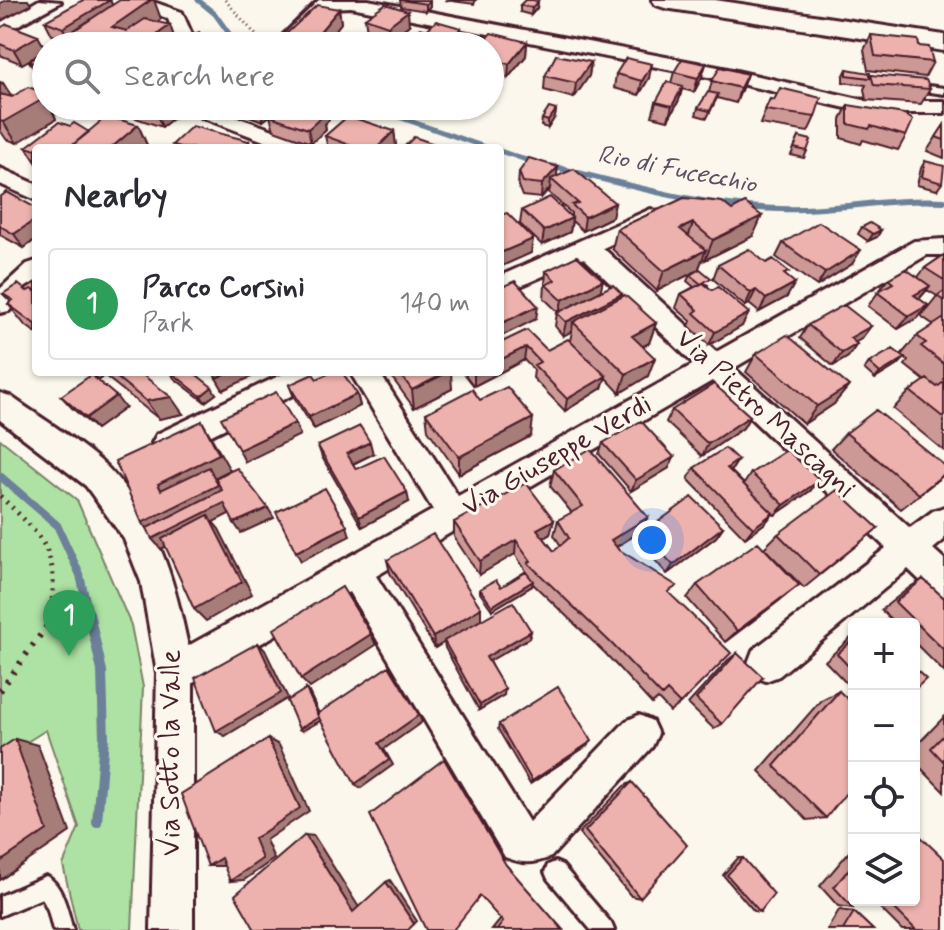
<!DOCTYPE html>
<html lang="en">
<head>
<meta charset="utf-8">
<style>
	:root { --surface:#fff; --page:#f2f2f3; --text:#2b2b33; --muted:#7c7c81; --line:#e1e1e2; --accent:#d1495b }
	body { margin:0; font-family:Mynerve,sans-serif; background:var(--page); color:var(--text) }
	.controls { position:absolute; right:24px; bottom:24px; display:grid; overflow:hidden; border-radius:8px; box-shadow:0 2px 6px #0004 }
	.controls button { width:72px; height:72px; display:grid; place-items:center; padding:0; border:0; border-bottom:2px solid var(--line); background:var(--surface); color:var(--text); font:40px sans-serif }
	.you { position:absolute; left:652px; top:540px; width:28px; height:28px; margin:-20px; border:6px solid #fff; border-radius:50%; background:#1a73e8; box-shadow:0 0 0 12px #1a73e833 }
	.badge { display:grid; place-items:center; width:52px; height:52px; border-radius:50%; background:var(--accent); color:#fff; font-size:26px; font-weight:700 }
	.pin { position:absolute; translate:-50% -66px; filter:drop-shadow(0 2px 4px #0008) }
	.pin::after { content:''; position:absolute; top:42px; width:28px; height:24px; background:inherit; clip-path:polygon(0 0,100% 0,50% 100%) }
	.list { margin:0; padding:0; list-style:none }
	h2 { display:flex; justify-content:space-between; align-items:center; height:104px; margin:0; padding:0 32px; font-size:34px }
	h2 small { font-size:26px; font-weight:400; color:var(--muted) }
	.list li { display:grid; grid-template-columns:52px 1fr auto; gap:24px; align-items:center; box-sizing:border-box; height:112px; margin:0 16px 16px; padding:0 16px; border:2px solid var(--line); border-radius:8px }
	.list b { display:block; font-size:30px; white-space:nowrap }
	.list p { margin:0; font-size:26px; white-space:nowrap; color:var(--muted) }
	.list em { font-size:26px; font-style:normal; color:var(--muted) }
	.icon { flex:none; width:44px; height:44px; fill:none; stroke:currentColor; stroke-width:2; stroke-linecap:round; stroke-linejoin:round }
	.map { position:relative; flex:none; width:944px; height:930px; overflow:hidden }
	.search { position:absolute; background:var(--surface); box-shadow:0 2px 6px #0004; left:32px; top:32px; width:472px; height:88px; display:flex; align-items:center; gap:20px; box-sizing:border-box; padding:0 28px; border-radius:44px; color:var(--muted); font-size:30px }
	.panel { position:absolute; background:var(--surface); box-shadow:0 2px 6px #0004; left:32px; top:144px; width:472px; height:232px; border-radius:8px }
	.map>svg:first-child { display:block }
	.green { fill:#aee2a4; stroke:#7c8068; stroke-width:2 }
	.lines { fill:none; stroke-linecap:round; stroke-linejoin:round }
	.stream-far3 { stroke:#6c8199; stroke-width:5 }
	.stream-far2 { stroke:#6c8199; stroke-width:6 }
	.stream-far1 { stroke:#6c8199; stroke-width:8 }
	.stream { stroke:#6c8199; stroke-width:10 }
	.service-casing { stroke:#4a1f2b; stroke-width:6 }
	.minor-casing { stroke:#4a1f2b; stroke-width:6 }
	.primary-casing { stroke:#4a1f2b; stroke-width:6 }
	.path-far2 { stroke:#4a1f2b; stroke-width:3; stroke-dasharray:1 4; stroke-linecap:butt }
	.path-far1 { stroke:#4a1f2b; stroke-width:5; stroke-dasharray:2 6; stroke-linecap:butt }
	.path { stroke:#4a1f2b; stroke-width:6; stroke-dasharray:3 8; stroke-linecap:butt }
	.service { fill:#fbf7ec; fill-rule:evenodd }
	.minor { fill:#fbf7ec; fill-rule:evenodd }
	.primary { fill:#fbf7ec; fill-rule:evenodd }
	.wall { fill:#cd9996; stroke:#4a1f2b; stroke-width:2 }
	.shaded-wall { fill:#a77d7a; stroke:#4a1f2b; stroke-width:2 }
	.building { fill:#eeb2ae; stroke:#4a1f2b; stroke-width:2 }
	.labels { text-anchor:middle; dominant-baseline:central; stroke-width:6; stroke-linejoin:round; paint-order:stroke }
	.far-water-label { font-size:26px; font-style:italic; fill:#5b5062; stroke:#fbf7ec }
	.street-label { font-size:28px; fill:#4a1f2b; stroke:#fbf7ec }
</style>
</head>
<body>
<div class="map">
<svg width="944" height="930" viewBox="0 0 944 930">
	<rect width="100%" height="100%" fill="#fbf7ec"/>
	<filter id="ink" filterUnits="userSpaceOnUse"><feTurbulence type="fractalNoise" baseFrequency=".0125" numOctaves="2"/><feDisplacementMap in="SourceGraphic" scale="16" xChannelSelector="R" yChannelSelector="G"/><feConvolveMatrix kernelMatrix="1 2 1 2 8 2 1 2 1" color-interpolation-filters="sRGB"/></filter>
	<g filter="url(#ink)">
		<path class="green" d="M0,439L77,500L131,625L143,687L132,930H78L63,865L79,827L46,730L0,759Z"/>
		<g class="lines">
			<path class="stream-far3" d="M198,0L215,14L238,46
				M367,106L488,148
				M500,151L532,162"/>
			<path class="stream-far2" d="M526,160L537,163
				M550,166C625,184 701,207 779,209C834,211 888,198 944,201"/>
			<path class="stream-far1" d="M0,476L57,525L80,575L89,615"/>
			<path class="stream" d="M89,613L102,671L104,738L97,822"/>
			<defs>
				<path id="service" d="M913,84L944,88V94L910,89V85Z
					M555,862L562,865L611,923L614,930H591L548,879L545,872L548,865Z
					M46,876C63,884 68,913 73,930H53L48,910L42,898L0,916V896Z"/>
				<path id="minor" d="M39,0L61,2L0,35V23Z
					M148,0L182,12L197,46H179L168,19L138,5Z
					M319,0H368L723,68L868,101H944V113H868L723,80L351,7L331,8L292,46H272Z
					M208,107L310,143L313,148H282L201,117L198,113L201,109Z
					M0,168L36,184V200L0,184Z
					M651,209L659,212L663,217L659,222L603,248L716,352L914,241L944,239V255H927L734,368L910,528L933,511L944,507V540L933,549L944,559V597L932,592L908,569L779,676L766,681L753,676L748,663L753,650L886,548L712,381L376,576L529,822L626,721L639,715L652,721L658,734L652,747L551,857C534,864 522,864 505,857L349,592L193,683V930H151L157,673L141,582L124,539L86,486L0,420V393L10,396C38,416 87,446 109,469C158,522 174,578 188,646L433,510L350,372H379L458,496L694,364L584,258L500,295V276Z
					M36,261V285L9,311L0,313V289L27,264Z
					M287,372H327L323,380L177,452L167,455L157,452L152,443L157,434Z"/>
				<path id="primary" d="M652,0H715L944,35V51L665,8L656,5Z"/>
			</defs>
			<use href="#service" class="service-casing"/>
			<use href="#minor" class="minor-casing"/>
			<use href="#primary" class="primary-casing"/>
			<path class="path-far2" d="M225,0L264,44"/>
			<path class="path-far1" d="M0,496C43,537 61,552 50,615"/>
			<path class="path" d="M0,691L49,623L51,613"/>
			<use href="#service" class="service"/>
			<use href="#minor" class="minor"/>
			<use href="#primary" class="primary"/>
		</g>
		<path class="wall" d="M110,0L112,5L161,19L157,22L177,46H72L70,41L52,35L45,21Z
			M400,0H430V6L426,11L401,7Z
			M445,0H476L474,4Z
			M538,1L537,8L531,15L520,12V5Z
			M339,9L341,23L326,42L342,46H289L286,34Z
			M365,18L409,25L390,40L367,32Z
			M0,28L46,50L22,64L0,55Z
			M461,28L462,43L460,46H403V41L427,30Z
			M871,35L919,46L933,62L925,77L868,70L864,50Z
			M527,42L526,56L508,78L490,74V46Z
			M46,51V84L41,82L29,61Z
			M591,62L589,76L574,98L544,90L545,76Z
			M706,64L701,79L694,92L682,89L679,100L668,120L652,116L656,102L671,83L674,72Z
			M847,69L870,77L871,75L930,89L921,104L866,100L864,89L866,85L843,82V77Z
			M616,74L649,78L639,95L614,88Z
			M747,74L736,103L717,98L707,118L696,115L698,108L709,92L712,81Z
			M0,82L3,83L12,97L43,92L46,98V106L54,113L56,119L17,143L6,139L0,130Z
			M770,99L815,117L808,132L760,124Z
			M848,105L906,136L898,150L863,140L861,144L841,138V119Z
			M108,106H186L187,107L162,127L109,109Z
			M243,106H282L263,121L249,116Z
			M326,106L329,120L325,124L326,130L311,143L274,130L270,116Z
			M556,110L555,117L548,128L541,126L542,119Z
			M138,125L147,145L144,148H36V162L26,147L89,132Z
			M944,125V158L927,151Z
			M394,131L396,146L394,148H328L325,136Z
			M799,137L807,151L804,158L791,155Z
			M925,161L942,183L937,190L917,185L921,168Z
			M519,172L557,176L615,203L612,217L583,231L572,221L570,232L542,245L520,224L522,210L571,216V213L549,193L550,188L541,198L522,196L518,186Z
			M0,197L36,208V239L24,248L0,235Z
			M684,198L753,236L705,260L703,258L698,270L657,291L612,249L617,229Z
			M862,227L881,230L877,237L868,241L858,234Z
			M783,243L852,264L817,286L776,257Z
			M944,255V451L893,409L910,391L925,381L905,365L908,361L904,358L899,364L875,379L864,369L869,363L901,355L917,336L934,325L921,316L937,296L927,290L919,299L917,318L898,329L868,306L888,279L918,277L925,268Z
			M766,263L786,276L787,297L759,312L749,304L745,306L713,279L718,265Z
			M546,271L601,291L622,294L621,297L656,323L649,343L643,346L648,376L620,393L605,377L602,388L565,411L533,378L534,370L524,360L474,386L463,372H500V343L547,350L570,341L572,331L563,336L555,326L557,313L558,312L544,298Z
			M690,275L708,285L707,286L742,326L709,345L689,326L691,321L676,308L681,294L694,287L687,281Z
			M36,282V333L24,324L8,304L11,302L3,294L25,289Z
			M808,325L871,326L861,339L855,342L857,344L848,357L833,366L800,338Z
			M756,354L834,404L804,424L746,372Z
			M88,372H139L183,414L159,419L105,376L98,380Z
			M171,372L216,394L205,402L174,378Z
			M388,372H448L452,389L414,408Z
			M317,379L357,394L360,406L314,429L294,397L289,385Z
			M61,396L125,408L96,429L72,408Z
			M480,400L531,436L459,474L428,430L426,413Z
			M672,410L750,416L743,428L702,456L666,422Z
			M846,433L944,475L901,509L831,449Z
			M603,443L669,468L631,491L599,454Z
			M318,446L373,454L353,464L356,469L409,502L362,527L322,457Z
			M738,460L731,471L744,484L751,473L810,491L775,515L773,514L765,523L745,538L688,479L694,468Z
			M554,470L648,517L645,522L651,527H723L716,537L667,574L634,536L616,547L670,595L680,704L670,712L658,699L652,704L605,653L533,584L532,586L492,610L480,593V589L501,587L526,571L515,554L479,575L454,537V522L554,520L550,534L544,538L554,551L561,546L554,535L558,520L572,513L550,486Z
			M878,528L804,588L764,548L778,534Z
			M387,560L481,620L531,631L529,638L489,661L504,695L479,710L445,648L444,642L435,648L390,573Z
			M923,579L944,598V672L914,642V624H896L881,610L910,587Z
			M697,585L784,597L725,642L687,598Z
			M854,635V691L825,661Z
			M737,653L722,724L714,729L688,704L728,660Z
			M839,691L826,818L807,820L759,771L821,700Z
			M944,717V792L914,761V748Z
			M499,724L588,745L530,784L498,729Z
			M632,782L640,898L631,896L579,833L624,786Z
			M921,837L943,930H902L872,900H914V838Z
			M854,846L853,908L838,906L820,886Z
			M738,858H743L760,912L754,911L723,875Z
			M506,865L563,930H492L501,919Z
			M839,910L854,912L873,930H827Z"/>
		<path class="shaded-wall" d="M7,0H28L31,5L0,21V3Z
			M110,0L116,14L67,35L70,42L63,28Z
			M151,0H154L161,19L123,46L112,27Z
			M430,0V6L426,11V4Z
			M538,1L537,8L531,15L532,8Z
			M339,9L341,23L323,46H319L317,35Z
			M408,11L409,25L390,40L388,26Z
			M170,25L177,46H142Z
			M461,28L462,43L460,46H450L455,35Z
			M314,34L316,46H310L308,39Z
			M38,36L46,50L22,64L14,50Z
			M341,39L342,46H332Z
			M527,42L526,56L508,78L509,64Z
			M591,62L589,76L574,98L576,83Z
			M652,64L649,78L639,95L642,81Z
			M706,64L701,79L694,92L698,78Z
			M747,74L742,88L736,103L740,88Z
			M3,83L16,104L0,112V85Z
			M683,86L679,100L668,120L672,106Z
			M43,92L46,98V106H50L56,119L17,143L3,122Z
			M153,106H186L187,107L162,127Z
			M260,106H282L263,121Z
			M326,106L329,120L325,124L326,130L311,143L308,129L317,114Z
			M556,110L555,117L548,128V121Z
			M138,125L147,145L144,148H111Z
			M394,131L396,146L394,148H377Z
			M249,141L251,148H242Z
			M558,167L556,181L551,179L550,188L541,198L542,184Z
			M615,203L612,217L583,231L585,217Z
			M762,216L753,236L705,260L713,240Z
			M572,218L570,232L542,245L544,231Z
			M36,219V239L24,248L14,234Z
			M693,223L686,244L680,229Z
			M881,230L877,237L868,241L873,234Z
			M533,239L531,253L500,267V253Z
			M706,250L698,270L657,291L664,271Z
			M861,250L852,264L817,286L825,273Z
			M603,280L600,293L559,314L562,300Z
			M795,283L787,297L759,312L766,299Z
			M930,286L919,299L914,295Z
			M756,290L749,304L745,306L751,293Z
			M622,294L619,308L573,322L572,331L563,336L566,322Z
			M928,305L917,318L898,329L909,316Z
			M538,306L536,319L500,337V324Z
			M749,313L742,326L709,345L715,332Z
			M656,323L649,343L627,355L632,336Z
			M871,326L861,339L841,351L850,338Z
			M857,344L848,357L833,366L842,353Z
			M526,347L524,360L474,386V373L477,372H500V360Z
			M655,358L648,376L620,393L626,374Z
			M905,358L899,364L875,379L880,373Z
			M92,372H102L105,376L98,380Z
			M229,372H262L223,390L216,378Z
			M448,372H451L452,389L414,408L412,390Z
			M606,376L602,388L565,411L567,399Z
			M849,386L834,404L804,424L817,406Z
			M212,387L216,394L205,402L201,396Z
			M357,394L360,406L314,429L309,417Z
			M116,396L125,408L96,429L86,418Z
			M171,397L183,414L159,419L146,401Z
			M750,416L743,428L702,456L708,444Z
			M533,418L531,436L459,474V457Z
			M202,421L230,470L216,477L219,483L231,513L213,522L219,529L252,594L206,621L194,609L212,523L161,549L152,539L156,537L142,523L161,490L158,484Z
			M295,423L300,435L245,462L239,450Z
			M370,442L373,454L350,465L347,454Z
			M674,457L669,468L631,491L636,480Z
			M738,460L731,471L727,468Z
			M820,480L810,491L775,515L784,505Z
			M407,492L409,502L362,527L359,517Z
			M268,508L274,518L241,533L234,523Z
			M773,513L765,523L745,538L753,528Z
			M648,517L641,530L638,527L633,536L605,554L611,540Z
			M554,520L550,534L535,543L537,529Z
			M347,526L350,536L301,561L296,552Z
			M723,527L716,537L667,574L673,565Z
			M516,540L515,554L479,575L480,561Z
			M533,581L532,586L492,610V606Z
			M799,585L784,597L725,642L737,631Z
			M481,608V620L435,648L433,637Z
			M531,631L529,638L486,663V657Z
			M371,634L376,645L310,688L301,679Z
			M258,643L265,650L288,698L225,736L216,731Z
			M306,689L309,692L322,720L302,731L299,729Z
			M505,689L504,695L479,710L480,705Z
			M419,715L422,722L384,749L393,765L361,788L355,784L379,743Z
			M15,739L38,745L70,832L0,880V862Z
			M268,739L279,745L309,811L266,840L274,859L244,880L230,881L254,839Z
			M592,741L588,745L530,784L532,781Z
			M305,835L314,836L360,909L353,912Z
			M221,858H235L223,866H208Z
			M390,880L417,921L414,924L386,882Z"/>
		<path class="building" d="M83,0H110L63,28L45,21Z
			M120,0H151L112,27L127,31L145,19L170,25L142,46H105L67,35Z
			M400,0H429L426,4Z
			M525,0H532L538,1L532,8L520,5Z
			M385,4L408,11L388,26L365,18Z
			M317,5L339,9L317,35L314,34L308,39L286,34Z
			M436,21L461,28L455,35L460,36L450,46H434L415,41Z
			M7,24L38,36L14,50L0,44V28Z
			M420,28L427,30L412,44L403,41Z
			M199,32L211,46H190L182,42Z
			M491,33L527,42L509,64L490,59V46H479Z
			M871,35L918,40L919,46L929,47L933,62L875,56Z
			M332,37L341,39L332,46H320Z
			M46,51V67L29,61Z
			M556,55L591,62L576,83L545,76Z
			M626,58L652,64L642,81L616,74Z
			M682,59L706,64L698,78L674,72Z
			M720,67L747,74L740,88L712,81Z
			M847,69L870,73V78L847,75Z
			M871,75L926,80L930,89L874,85Z
			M667,82L683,86L672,106L656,102Z
			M28,87L43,92L38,95L45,98L3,122L0,121V94L12,97Z
			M780,88L821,98L815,117L765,110L770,99L774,100Z
			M708,92L718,94L710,111L698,108Z
			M848,105L904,114L913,120L906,136L871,126L869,129L848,124Z
			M282,106H326L317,114L323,116L308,129L270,116Z
			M549,108L556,110L548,121L542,119Z
			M107,116L138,125L111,148H69Z
			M348,116L394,131L377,148H358L325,136Z
			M59,122L70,126L74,123L89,132L69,148H36V150L26,147Z
			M944,125V140L936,137Z
			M192,126L249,141L242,148H184L172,145Z
			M414,137L446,148H403Z
			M799,137L811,140L807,151L794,148Z
			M529,158L558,167L542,184L523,182L519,172Z
			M925,161L944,166L942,183L922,177Z
			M574,169L615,203L585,217L572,205L578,203L551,179Z
			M7,192L36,208V219L14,234L0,226V197Z
			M550,197L572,218L544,231L522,210Z
			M684,198L722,202L732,210L745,203L762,216L713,240L693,223L680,229L706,250L664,271L617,229Z
			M507,213L533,239L500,253V215Z
			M819,222L861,250L825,273L783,243Z
			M870,223L881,230L873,234L862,227Z
			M749,249L766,263L773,259L789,272L784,274L795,283L766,299L756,290L751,293L718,265Z
			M944,255V280L925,268Z
			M577,256L603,280L562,300L546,285L555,280L546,271Z
			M700,269L711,278L701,284L690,275Z
			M906,269L930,286L914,295L928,305L909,316L877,292L893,283L888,279Z
			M515,281L538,306L500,324V288Z
			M36,282V292L32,289L27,291L25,289Z
			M703,283L712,290L718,287L749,313L715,332L694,313L698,310L681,294Z
			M18,284L27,291L32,289L36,292V325L8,304L13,300L3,294Z
			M613,285L622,294L566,322L557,313Z
			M944,291V301L937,296Z
			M625,295L656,323L632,336L655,358L626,374L573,322Z
			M844,305L871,326L850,338L857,344L842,353L808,325Z
			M944,318V364L921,346L926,343L917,336Z
			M527,330L547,350L568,339L606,376L567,399L534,365L540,362L526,347L500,360V343Z
			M787,335L849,386L817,406L756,354Z
			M893,349L905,358L880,373L869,363Z
			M110,372H139L171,397L146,401Z
			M171,372H193L212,387L201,396Z
			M213,372H229L216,378Z
			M332,372H342L357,394L309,417L289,385L313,374L317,379Z
			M399,372H448L412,390Z
			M91,375L116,396L86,418L61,396Z
			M927,379L937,387L944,382V418L910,391Z
			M714,384L750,416L708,444L672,410Z
			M507,387L533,418L459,457L426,413L472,389L480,400Z
			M276,392L295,423L239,450L221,418Z
			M876,410L944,465V474L919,494L846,433Z
			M202,421L219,454L158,484L161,490L209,467L218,485L142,523L115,461Z
			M641,421L674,457L636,480L603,443Z
			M360,426L370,442L347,454L356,469L384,456L407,492L359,517L318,446Z
			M725,448L738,460L727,468L773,513L753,528L694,468Z
			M590,449L648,517L611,540L618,549L677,586L668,592L731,653L680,704L667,691L662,696L611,643L528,563L531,561L516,540L480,561L454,522L526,483L554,520L537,529L554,551L569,538L558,520L583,506L554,470Z
			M787,450L820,480L784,505L751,473Z
			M237,468L268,508L234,523L224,503L152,539L147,528L222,490L215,478Z
			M325,488L347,526L296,552L276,512Z
			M837,490L878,528L819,575L778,534Z
			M692,497L723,527L673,565L638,527L645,522L651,527Z
			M208,515L242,582L194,609L162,539Z
			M433,534L481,608L433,637L387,560Z
			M758,542L799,585L737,631L697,585Z
			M526,572L533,581L492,606L480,589L496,580L501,587Z
			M923,579L944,598V650L895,602Z
			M342,587L371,634L301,679L274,629Z
			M513,602L531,631L486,657L505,689L480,705L444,641Z
			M854,639V672L837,654Z
			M258,643L281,693L216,731L195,678Z
			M737,653L763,677L722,724L696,699Z
			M389,666L419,715L379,743L389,760L355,784L317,714Z
			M914,668L926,679L914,690Z
			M558,687L592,741L532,781L499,724Z
			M306,689L319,717L299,729L287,701Z
			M839,691L854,705V783L826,818L774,766Z
			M944,735V762L931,748Z
			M15,739L47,830L0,862V749Z
			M268,739L300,808L254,839L262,859L230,881L221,858L208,866L181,794Z
			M444,759L506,865L563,930H497L503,922L480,896L453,930H426L370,815Z
			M632,782L687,845L640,898L585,831Z
			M305,835L353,912L386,882L414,924L408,930H255L235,895Z
			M921,837L944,859V928L943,930H916L886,900H914V847Z
			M743,858L774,894L760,912L727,875Z
			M854,863V900H860L853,908L834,887Z
			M854,912L873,930H843Z"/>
	</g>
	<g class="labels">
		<g class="far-water-label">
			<text transform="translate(677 170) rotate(11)">Rio di Fucecchio</text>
		</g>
		<g class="street-label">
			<text transform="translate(765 414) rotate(43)">Via Pietro Mascagni</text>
			<text transform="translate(557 456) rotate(-30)">Via Giuseppe Verdi</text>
			<text transform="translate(171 753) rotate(-90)">Via Sotto la Valle</text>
		</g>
	</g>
</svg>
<div class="controls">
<button>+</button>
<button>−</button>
<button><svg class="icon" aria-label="locate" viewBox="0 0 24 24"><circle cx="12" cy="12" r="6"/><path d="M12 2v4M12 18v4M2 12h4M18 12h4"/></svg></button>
<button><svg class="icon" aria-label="layers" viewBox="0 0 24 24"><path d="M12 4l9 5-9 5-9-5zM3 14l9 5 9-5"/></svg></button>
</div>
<div class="you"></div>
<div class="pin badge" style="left:69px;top:656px;background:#2e9e5b">1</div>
<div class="search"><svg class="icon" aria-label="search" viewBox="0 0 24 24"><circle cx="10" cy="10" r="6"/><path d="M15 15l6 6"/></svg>Search here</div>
<section class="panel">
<h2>Nearby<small></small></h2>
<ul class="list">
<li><span class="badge" style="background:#2e9e5b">1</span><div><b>Parco Corsini</b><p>Park</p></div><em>140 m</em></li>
</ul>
</section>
</div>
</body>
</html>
